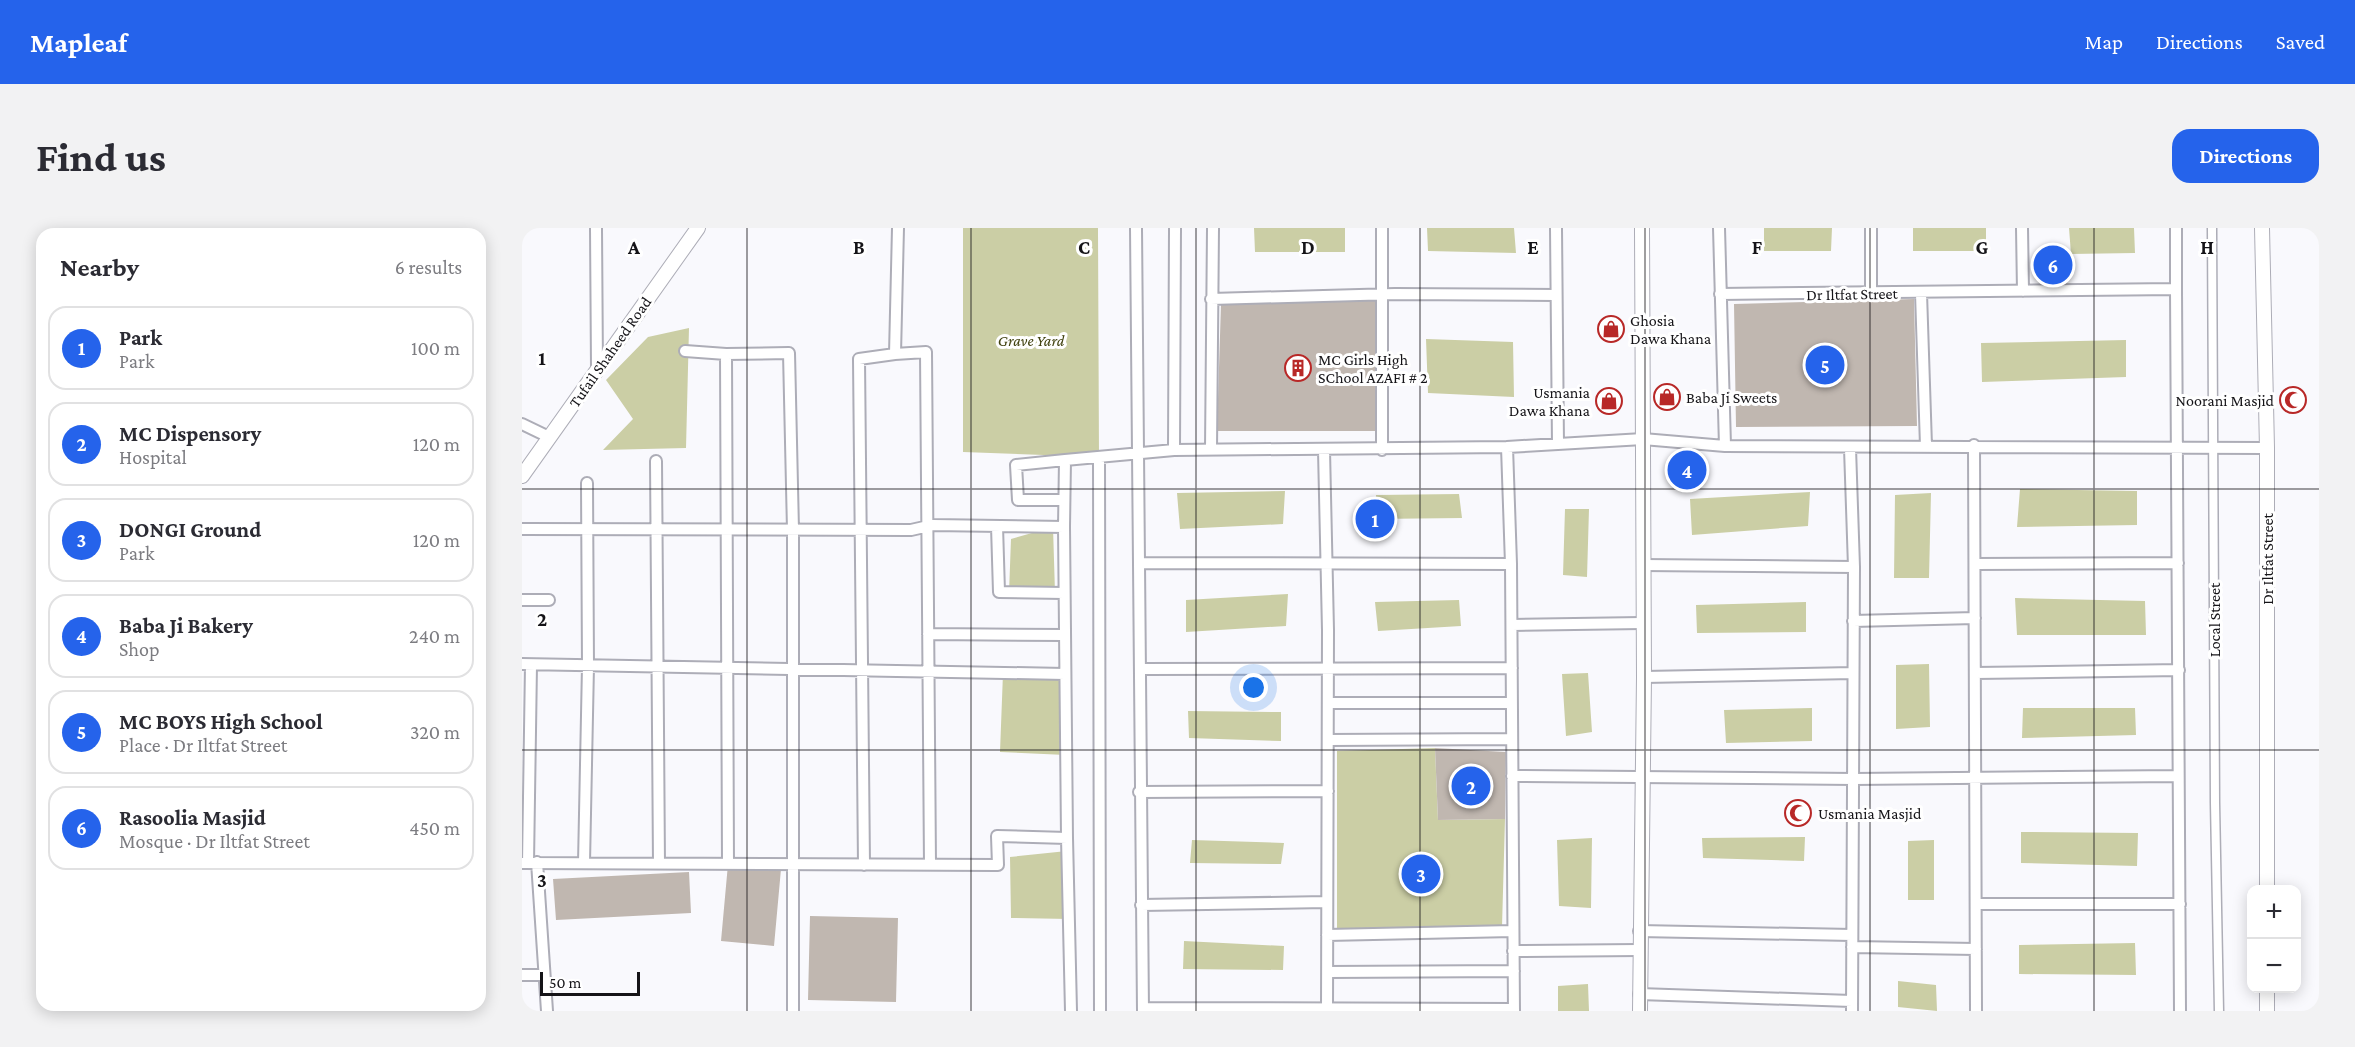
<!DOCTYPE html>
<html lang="en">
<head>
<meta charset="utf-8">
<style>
	:root { --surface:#fff; --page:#f2f2f3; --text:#2b2b33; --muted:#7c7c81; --line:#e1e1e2; --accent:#2563eb }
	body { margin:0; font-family:"Crimson Pro",serif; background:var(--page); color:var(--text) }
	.controls { position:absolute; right:18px; bottom:18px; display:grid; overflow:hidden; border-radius:12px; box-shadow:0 3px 15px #0003 }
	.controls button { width:54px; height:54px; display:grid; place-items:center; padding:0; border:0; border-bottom:2px solid var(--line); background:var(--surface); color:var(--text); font:30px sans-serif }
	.scale { position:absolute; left:18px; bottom:15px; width:100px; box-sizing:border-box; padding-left:6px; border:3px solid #151418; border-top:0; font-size:16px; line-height:21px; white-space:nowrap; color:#151418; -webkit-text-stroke:4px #fff; paint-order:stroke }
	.you { position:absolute; left:732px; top:460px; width:21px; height:21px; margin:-15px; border:4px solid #fff; border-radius:50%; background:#1a73e8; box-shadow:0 0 0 9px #1a73e833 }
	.badge { display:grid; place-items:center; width:39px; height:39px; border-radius:50%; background:var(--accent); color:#fff; font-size:20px; font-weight:700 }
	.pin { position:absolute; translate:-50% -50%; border:3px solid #fff; box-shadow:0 2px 6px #0006 }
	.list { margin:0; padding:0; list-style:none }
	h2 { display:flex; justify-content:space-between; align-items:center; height:78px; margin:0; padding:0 24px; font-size:26px }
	h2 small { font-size:20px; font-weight:400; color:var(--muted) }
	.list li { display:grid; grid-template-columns:39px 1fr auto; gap:18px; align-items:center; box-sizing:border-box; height:84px; margin:0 12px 12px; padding:0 12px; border:2px solid var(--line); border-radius:18px }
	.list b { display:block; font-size:22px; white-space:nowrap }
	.list p { margin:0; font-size:20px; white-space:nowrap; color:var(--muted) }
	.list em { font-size:20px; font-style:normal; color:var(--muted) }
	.map { position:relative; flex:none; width:1797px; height:783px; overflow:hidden; border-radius:18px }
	header { display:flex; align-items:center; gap:36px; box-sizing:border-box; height:84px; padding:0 30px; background:var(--accent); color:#fff }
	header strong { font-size:28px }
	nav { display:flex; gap:33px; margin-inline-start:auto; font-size:21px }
	.intro { display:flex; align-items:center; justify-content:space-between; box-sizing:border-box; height:144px; padding:0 36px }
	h1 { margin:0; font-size:42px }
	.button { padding:15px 27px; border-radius:18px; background:var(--accent); color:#fff; font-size:21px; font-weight:700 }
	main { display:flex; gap:36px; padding:0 36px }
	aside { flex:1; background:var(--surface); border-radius:18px; box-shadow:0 3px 15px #0003 }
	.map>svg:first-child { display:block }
	.green { fill:#cbcea5 }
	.building { fill:#c0b7b0 }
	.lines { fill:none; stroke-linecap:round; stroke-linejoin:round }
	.pedestrian-casing { stroke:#adadb7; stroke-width:11 }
	.minor-casing { stroke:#adadb7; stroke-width:14 }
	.tertiary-casing { stroke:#adadb7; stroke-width:16 }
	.pedestrian { stroke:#fff; stroke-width:8 }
	.minor { stroke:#fff; stroke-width:10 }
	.tertiary { stroke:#fff; stroke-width:14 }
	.grid { fill:none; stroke:#151418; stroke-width:1.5; stroke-opacity:0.55 }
	.labels { text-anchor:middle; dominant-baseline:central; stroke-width:6; stroke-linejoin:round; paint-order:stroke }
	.street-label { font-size:16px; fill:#151418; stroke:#fff }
	.poi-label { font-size:16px; fill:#151418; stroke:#fff; text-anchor:start }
	.park-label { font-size:16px; font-style:italic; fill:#40410f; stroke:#fff }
	.grid-label { font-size:20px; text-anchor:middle; font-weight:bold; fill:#151418; stroke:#fff; stroke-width:6; stroke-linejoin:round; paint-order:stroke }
</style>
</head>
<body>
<header>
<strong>Mapleaf</strong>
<nav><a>Map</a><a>Directions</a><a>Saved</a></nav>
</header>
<div class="intro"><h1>Find us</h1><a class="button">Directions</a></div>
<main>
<aside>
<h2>Nearby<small>6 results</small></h2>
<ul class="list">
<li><span class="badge">1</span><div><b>Park</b><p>Park</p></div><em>100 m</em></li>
<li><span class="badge">2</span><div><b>MC Dispensory</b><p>Hospital</p></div><em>120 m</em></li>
<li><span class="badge">3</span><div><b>DONGI Ground</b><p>Park</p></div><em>120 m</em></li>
<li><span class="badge">4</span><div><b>Baba Ji Bakery</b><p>Shop</p></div><em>240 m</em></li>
<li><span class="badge">5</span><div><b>MC BOYS High School</b><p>Place · Dr Iltfat Street</p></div><em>320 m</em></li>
<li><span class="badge">6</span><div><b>Rasoolia Masjid</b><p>Mosque · Dr Iltfat Street</p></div><em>450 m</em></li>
</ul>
</aside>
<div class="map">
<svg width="1797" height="783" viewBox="0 0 1797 783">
	<rect width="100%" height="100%" fill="#f9f9fd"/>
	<path class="green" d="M441,0H576L577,229L441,224Z
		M732,0H823V24H733Z
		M905,0H992L994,25L906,23Z
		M1242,0H1310L1309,23H1242Z
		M1391,0H1464V23H1391Z
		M1547,0H1612L1613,25L1549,26Z
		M167,100L164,220L81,222L111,191L84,152L126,109Z
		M904,111L991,114L992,169L906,165Z
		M1604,112V149L1460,154L1459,115Z
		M1498,261L1615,263V297L1495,299Z
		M763,263L761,296L658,301L655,265Z
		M1288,264L1286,298L1170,307L1168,271Z
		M1409,265L1407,350H1372L1373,267Z
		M937,266L940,290L853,291L854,267Z
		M1043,281H1067L1065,349L1041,347Z
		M531,299L533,365H487L489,311Z
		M766,366L764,398L664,404V372Z
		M1493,370L1623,373L1624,407H1495Z
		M937,372L939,398L856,403L853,374Z
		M1284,374V404L1175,405L1174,377Z
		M1407,436L1408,499L1374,501V437Z
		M481,445L543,446L544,527L478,524Z
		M1066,445L1070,504L1044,508L1040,446Z
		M1290,480V513L1204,515L1202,482Z
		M1501,480H1613L1614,507L1500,510Z
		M666,483L759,484V513L667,510Z
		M913,520L916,592L983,591L980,699L815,703V523Z
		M1499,604L1616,605L1615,638L1499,635Z
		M1283,609L1282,633L1181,630L1180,610Z
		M1070,610L1069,680L1037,678L1035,612Z
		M670,612L762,615L759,636L668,635Z
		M1412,612V672H1386V613Z
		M545,623L547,691L489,690L488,629Z
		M662,713L762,718L761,742L661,741Z
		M1613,715L1614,747L1497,746V717Z
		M1376,753L1414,757L1415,783L1376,779Z
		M1066,756L1067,783H1036V758Z"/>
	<path class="building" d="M1392,71L1395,198L1214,199L1212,76Z
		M855,72V203H695L699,76Z
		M913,520L984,524L983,591L916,592Z
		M206,636L259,641L252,718L199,713Z
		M167,644L169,685L34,692L31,651Z
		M288,688L376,690L374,774L286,772Z"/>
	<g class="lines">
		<defs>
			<path id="pedestrian" d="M1690,0L1693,575L1697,783"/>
			<path id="minor" d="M74,0L75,141
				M614,0L621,783
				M1034,0L1036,216
				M1197,0L1203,218
				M1500,0L1501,63
				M1654,61L1658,783
				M1399,65L1404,218
				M1198,66L1654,61V0
				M1349,66V0
				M689,71L873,66L1034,67
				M163,123L204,126L267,125L271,302V783
				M204,126L206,636
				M373,126L404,124L408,637
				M0,196L27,209
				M1452,217L1454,783
				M1328,220L1332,339L1330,783
				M689,221L691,0
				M652,222L653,0
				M802,222L806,402L805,783
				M860,222V0
				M577,229L578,783
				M134,233L137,636
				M542,272H496L494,237L543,232
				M475,298L477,364L542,365
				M542,299L545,610
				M0,301L389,302L411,297L542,299L543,232L652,222L985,219
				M618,335L989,336
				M1453,336L1656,335
				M1121,337L1332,339
				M0,372H27
				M1331,393L1453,390
				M990,397L1120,395
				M406,406L543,407
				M0,436L543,446
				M619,441L990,440
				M1453,445L1657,442
				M1122,449L1331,445
				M806,475H990
				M806,512L990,511
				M990,548L1332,551L1656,548
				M617,564L806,563
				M15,634L25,783
				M0,635L476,637L475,608L545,610L549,783
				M6,635L9,437
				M62,635L66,438L65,255
				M342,637L337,131L373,126L376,0
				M1454,676H1658
				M619,677L804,674
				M1117,703L1330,707
				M805,707L991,703
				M1330,719L1454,721
				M991,723L1117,722
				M805,744L992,743
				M0,747H22
				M1117,766L1330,773
				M621,780L992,781
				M992,783L989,336L985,219L1121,211L1203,218L1745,220"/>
			<path id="tertiary" d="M1740,0L1745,220V662
				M0,248L176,0
				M1745,760V783
				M1118,783L1122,449L1120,0"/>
		</defs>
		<use href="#pedestrian" class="pedestrian-casing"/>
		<use href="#minor" class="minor-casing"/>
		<use href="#tertiary" class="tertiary-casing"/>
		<use href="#pedestrian" class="pedestrian"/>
		<use href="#minor" class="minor"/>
		<use href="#tertiary" class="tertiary"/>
	</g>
	<path class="grid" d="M225,0V783M449,0V783M674,0V783M898,0V783M1123,0V783M1348,0V783M1572,0V783M0,261H1797M0,522H1797"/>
	<defs>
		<symbol id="shop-ring" viewBox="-11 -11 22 22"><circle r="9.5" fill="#fff" stroke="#b82827" stroke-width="1.5"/><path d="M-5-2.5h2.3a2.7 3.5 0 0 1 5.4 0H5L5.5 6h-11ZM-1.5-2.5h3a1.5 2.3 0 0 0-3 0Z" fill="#b82827"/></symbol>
		<symbol id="building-ring" viewBox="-11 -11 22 22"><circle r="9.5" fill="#fff" stroke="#b82827" stroke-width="1.5"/><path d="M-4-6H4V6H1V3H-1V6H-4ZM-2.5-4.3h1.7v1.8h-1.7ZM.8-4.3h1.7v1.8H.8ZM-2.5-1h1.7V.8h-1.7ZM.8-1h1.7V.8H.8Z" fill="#b82827"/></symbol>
		<symbol id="mosque-ring" viewBox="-11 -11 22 22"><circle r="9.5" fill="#fff" stroke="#b82827" stroke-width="1.5"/><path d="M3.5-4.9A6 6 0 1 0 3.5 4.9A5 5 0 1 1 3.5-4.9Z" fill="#b82827"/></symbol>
	</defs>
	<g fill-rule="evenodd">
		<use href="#shop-ring" x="1074" y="86" width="30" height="30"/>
		<use href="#building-ring" x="761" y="125" width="30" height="30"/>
		<use href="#shop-ring" x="1130" y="154" width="30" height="30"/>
		<use href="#mosque-ring" x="1756" y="157" width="30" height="30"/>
		<use href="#shop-ring" x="1072" y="158" width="30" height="30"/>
		<use href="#mosque-ring" x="1261" y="570" width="30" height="30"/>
	</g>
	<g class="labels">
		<g class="street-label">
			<text transform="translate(1330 66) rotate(-1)">Dr Iltfat Street</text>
			<text transform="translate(88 124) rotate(-55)">Tufail Shaheed Road</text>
			<text transform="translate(1745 331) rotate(-90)">Dr Iltfat Street</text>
			<text transform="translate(1692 392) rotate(-90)">Local Street</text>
		</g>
		<g class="poi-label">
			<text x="1108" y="92">Ghosia<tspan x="1108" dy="18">Dawa Khana</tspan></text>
			<text x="796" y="131">MC Girls High<tspan x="796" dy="18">SChool AZAFI # 2</tspan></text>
			<text x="1068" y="164" text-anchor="end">Usmania<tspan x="1068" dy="18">Dawa Khana</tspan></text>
			<text x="1164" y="169">Baba Ji Sweets</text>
			<text x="1752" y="172" text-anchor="end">Noorani Masjid</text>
			<text x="1296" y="585">Usmania Masjid</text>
		</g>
		<g class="park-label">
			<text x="509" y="112">Grave Yard</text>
		</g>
	</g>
	<g class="grid-label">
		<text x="112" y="26">A</text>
		<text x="337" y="26">B</text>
		<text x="562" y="26">C</text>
		<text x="786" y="26">D</text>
		<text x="1011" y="26">E</text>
		<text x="1235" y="26">F</text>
		<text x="1460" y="26">G</text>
		<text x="1685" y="26">H</text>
		<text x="20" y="137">1</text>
		<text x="20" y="398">2</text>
		<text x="20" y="659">3</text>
	</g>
</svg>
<div class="controls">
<button>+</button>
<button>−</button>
</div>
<div class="scale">50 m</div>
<div class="you"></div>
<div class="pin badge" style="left:853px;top:291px">1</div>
<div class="pin badge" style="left:949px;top:558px">2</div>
<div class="pin badge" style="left:899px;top:646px">3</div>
<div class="pin badge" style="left:1165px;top:242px">4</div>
<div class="pin badge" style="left:1303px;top:137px">5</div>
<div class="pin badge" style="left:1531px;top:37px">6</div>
</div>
</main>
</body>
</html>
